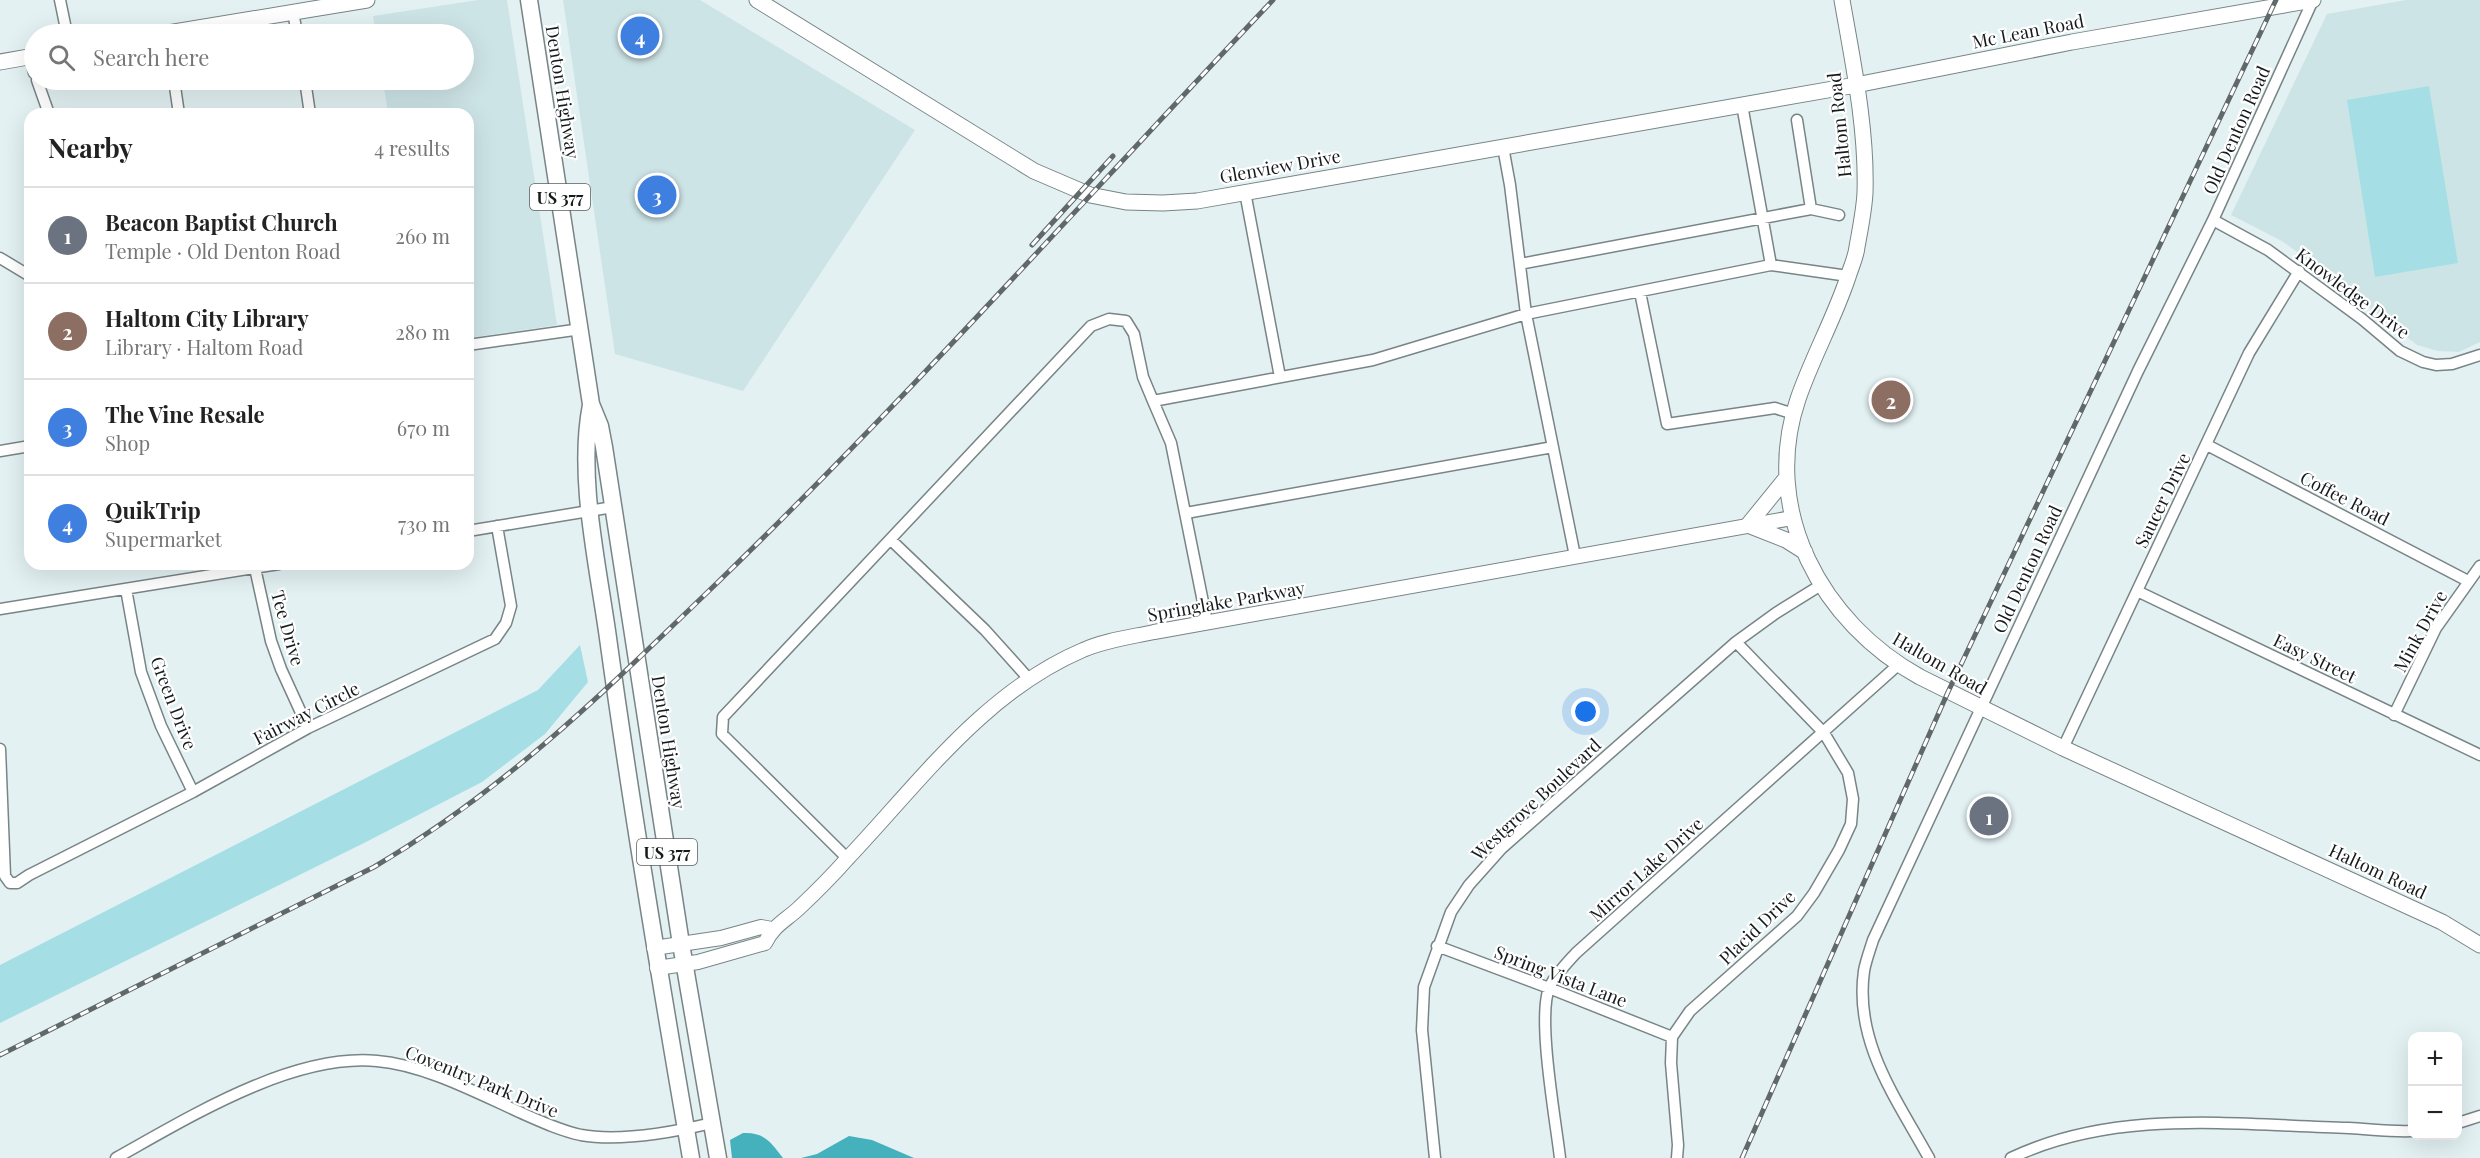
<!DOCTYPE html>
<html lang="en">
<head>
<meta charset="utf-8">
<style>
	:root { --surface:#fff; --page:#f2f2f2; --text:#222; --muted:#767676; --line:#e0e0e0; --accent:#357d85 }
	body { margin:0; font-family:"Playfair Display",serif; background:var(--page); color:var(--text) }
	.controls { position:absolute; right:18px; bottom:18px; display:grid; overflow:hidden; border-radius:12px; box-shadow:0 6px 24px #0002 }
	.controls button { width:54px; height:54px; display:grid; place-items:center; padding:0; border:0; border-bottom:2px solid var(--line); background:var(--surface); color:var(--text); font:30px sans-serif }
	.you { position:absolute; left:1586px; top:712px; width:21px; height:21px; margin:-15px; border:4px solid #fff; border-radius:50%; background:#1a73e8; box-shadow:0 0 0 9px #1a73e833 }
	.badge { display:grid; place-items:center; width:39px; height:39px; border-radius:50%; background:var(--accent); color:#fff; font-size:20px; font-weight:700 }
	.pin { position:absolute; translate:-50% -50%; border:3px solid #fff; box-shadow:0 2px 6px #0006 }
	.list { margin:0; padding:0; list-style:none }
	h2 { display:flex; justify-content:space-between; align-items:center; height:78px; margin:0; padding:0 24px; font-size:26px }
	h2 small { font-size:20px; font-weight:400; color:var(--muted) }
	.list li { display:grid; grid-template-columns:39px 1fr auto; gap:18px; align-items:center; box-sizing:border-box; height:96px; padding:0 24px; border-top:2px solid var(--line) }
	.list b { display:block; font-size:22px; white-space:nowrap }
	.list p { margin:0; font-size:20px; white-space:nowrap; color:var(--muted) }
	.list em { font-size:20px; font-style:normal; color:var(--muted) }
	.icon { flex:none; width:33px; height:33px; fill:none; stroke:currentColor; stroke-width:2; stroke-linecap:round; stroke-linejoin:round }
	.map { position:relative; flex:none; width:2480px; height:1158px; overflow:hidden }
	.search { position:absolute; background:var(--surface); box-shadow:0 6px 24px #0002; left:24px; top:24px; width:450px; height:66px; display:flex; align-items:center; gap:15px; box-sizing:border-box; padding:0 21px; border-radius:33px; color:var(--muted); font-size:22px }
	.panel { position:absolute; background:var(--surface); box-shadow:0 6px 24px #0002; left:24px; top:108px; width:450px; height:462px; border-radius:18px }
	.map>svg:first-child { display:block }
	.built { fill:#cde4e6 }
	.green { fill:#a5dfe5 }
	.water { fill:#45b1bc }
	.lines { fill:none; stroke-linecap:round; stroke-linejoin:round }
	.minor-casing { stroke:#788485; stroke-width:13 }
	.tertiary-casing { stroke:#788485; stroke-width:16 }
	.secondary-casing { stroke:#788485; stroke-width:17 }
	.primary-casing { stroke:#788485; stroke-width:19 }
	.minor { stroke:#fff; stroke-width:10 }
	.tertiary { stroke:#fff; stroke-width:14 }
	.secondary { stroke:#fff; stroke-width:15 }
	.primary { stroke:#fff; stroke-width:16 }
	.rail-casing { stroke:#60686a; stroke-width:5 }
	.rail { stroke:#fff; stroke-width:3; stroke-dasharray:9; stroke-linecap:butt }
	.labels { text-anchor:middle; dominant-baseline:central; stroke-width:4.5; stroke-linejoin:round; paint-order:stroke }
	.shield { fill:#fff; stroke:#5b5f5f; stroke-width:1.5 }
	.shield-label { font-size:16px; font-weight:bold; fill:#151a1b }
	.street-label { font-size:18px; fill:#151a1b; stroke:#fff }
</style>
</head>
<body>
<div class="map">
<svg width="2480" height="1158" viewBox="0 0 2480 1158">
	<rect width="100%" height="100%" fill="#e3f1f3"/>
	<path class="built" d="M478,0H507L557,325L468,338V114H388L383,80H464V34H376L373,16Z
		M563,0H700L915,130L743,391L615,354Z
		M2406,0H2480V342L2459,352L2438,351L2417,345L2322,270L2282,241L2231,215L2327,14Z"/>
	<path class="green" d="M2429,86L2458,263L2375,277L2347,100Z
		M580,645L588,682L545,734L482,782L366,842L0,1023V965L538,690Z"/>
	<path class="water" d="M743,1133C764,1132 771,1142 783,1158H732L730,1140Z
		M849,1136L872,1140L914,1158H801L817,1154Z"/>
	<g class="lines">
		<defs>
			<path id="minor" d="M60,0L67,34
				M293,12L297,34
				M30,57L34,73
				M37,80L49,114
				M174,80L179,114
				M305,80L310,114
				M1742,105L1771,265
				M1797,120L1811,209
				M1503,147L1510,185L1526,314L1575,556
				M1245,192L1280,377
				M2213,220L2268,250L2362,319L2400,351L2423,362L2436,365L2452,364L2480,355
				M0,258L30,276
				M1520,264L1811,209L1839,215
				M1640,292L1667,424L1775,408L1794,414
				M468,345L581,329
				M1153,401L1171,443L1207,622
				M2207,445L2468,581
				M0,451L30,446
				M1186,513L1553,447
				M468,531L613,507
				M891,540L985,630L1029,679
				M255,568L271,641L281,669L308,728
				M126,589L141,672L161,726L193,792
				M2137,591L2480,755
				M0,609L279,564
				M2394,715L2436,628L2480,566
				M2063,748L2249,353L2299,271
				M0,749L5,876L10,883H17L29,875L193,792L308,728L495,639L506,623L511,606L497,526
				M848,859L722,734L723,717L1091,326L1109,319L1126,321L1134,334L1143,377L1153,401L1373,360L1526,314L1771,265L1848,276
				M1437,946L1549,988L1672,1037
				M2458,1123L2480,1116
				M116,1158C188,1118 292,1053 377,1061C426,1065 481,1095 526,1115C544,1123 562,1131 581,1135C620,1142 674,1132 712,1123
				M1435,1158L1422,1030L1424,987L1451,912L1469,885L1502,848L1736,642L1776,613L1821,585
				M1560,1158C1556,1122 1536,1014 1550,986C1556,974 1567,963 1576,953L1898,665
				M1677,1158L1678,1145L1671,1063L1672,1037L1690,1011L1797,916L1814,893L1839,850L1851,824L1853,799L1848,773L1824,733L1736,642
				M1929,1158C1896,1098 1854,1042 1864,971C1866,960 1870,950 1873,940L2138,371L2213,220L2313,0
				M2011,1158C2117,1108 2235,1125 2349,1128C2370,1129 2391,1132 2412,1131"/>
			<path id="tertiary" d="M654,948L721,938L761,927L772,929
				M657,968L698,962L765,943C774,925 785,921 799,908C816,892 832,876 847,859C919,783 984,692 1083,650C1105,640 1131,637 1154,632L1792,518"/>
			<path id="secondary" d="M757,0L1034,171L1090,195L1126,202L1163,203L1197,201L1856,85L2072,42L2313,0
				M1842,0C1853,63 1867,129 1865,193C1864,211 1860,230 1857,247C1856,257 1851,267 1848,277C1834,319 1812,358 1798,399C1760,511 1822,623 1920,677L2063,748L2442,922L2480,945
				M162,34L367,0
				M0,62L34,56
				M1787,477L1748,525L1786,540L1805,552"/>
			<path id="primary" d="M529,0L591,404L600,426L604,447L681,944L718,1158
				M591,405C577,477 598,565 608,638C632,812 661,985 691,1158"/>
		</defs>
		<use href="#minor" class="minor-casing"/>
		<use href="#tertiary" class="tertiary-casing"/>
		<use href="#secondary" class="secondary-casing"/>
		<use href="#primary" class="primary-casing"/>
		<use href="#minor" class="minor"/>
		<use href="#tertiary" class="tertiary"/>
		<use href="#secondary" class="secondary"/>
		<use href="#primary" class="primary"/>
		<defs>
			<path id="rail" d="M1032,245L1113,156
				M0,1055L374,867C508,788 606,690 717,583C910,396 1088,195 1273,0
				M1742,1158L1948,692L2276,0"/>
		</defs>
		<use href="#rail" class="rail-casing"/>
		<use href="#rail" class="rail"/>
	</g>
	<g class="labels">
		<g class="shield">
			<rect x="530" y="184" width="60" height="26" rx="4.5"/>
			<rect x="637" y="839" width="60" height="26" rx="4.5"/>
		</g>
		<g class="shield-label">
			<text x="560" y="197">US 377</text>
			<text x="667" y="852">US 377</text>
		</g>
		<g class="street-label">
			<text transform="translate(2028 31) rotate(-11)">Mc Lean Road</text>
			<text transform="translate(563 92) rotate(81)">Denton Highway</text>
			<text transform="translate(1839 125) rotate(-96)">Haltom Road</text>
			<text transform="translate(2236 130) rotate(-66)">Old Denton Road</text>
			<text transform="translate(1280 166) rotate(-10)">Glenview Drive</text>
			<text transform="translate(2353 293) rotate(37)">Knowledge Drive</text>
			<text transform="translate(2345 498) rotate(27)">Coffee Road</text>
			<text transform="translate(2162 500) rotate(-64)">Saucer Drive</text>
			<text transform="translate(2027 569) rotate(-65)">Old Denton Road</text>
			<text transform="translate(1226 601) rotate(-10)">Springlake Parkway</text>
			<text transform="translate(288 628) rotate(74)">Tee Drive</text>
			<text transform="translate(2420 631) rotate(-61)">Mink Drive</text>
			<text transform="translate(2315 658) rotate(26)">Easy Street</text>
			<text transform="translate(1940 663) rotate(30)">Haltom Road</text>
			<text transform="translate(174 703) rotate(69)">Green Drive</text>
			<text transform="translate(306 713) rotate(-27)">Fairway Circle</text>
			<text transform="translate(669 742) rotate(81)">Denton Highway</text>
			<text transform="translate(1536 799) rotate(-43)">Westgrove Boulevard</text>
			<text transform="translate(1646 869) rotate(-42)">Mirror Lake Drive</text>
			<text transform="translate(2378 871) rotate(25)">Haltom Road</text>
			<text transform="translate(1757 927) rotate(-44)">Placid Drive</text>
			<text transform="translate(1561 976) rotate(21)">Spring Vista Lane</text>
			<text transform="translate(482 1081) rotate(22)">Coventry Park Drive</text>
		</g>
	</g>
</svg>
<div class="controls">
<button>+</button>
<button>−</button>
</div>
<div class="you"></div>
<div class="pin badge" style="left:1989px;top:816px;background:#6b7280">1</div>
<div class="pin badge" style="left:1891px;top:400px;background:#8d6e63">2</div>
<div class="pin badge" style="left:657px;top:195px;background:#3f7fe0">3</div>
<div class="pin badge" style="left:640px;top:36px;background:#3f7fe0">4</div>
<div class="search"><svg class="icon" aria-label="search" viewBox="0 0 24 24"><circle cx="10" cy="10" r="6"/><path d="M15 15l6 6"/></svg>Search here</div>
<section class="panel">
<h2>Nearby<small>4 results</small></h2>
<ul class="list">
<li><span class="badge" style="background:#6b7280">1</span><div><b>Beacon Baptist Church</b><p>Temple · Old Denton Road</p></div><em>260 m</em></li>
<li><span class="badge" style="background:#8d6e63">2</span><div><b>Haltom City Library</b><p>Library · Haltom Road</p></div><em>280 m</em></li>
<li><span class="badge" style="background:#3f7fe0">3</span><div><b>The Vine Resale</b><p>Shop</p></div><em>670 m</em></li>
<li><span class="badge" style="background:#3f7fe0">4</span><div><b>QuikTrip</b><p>Supermarket</p></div><em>730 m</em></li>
</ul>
</section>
</div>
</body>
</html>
